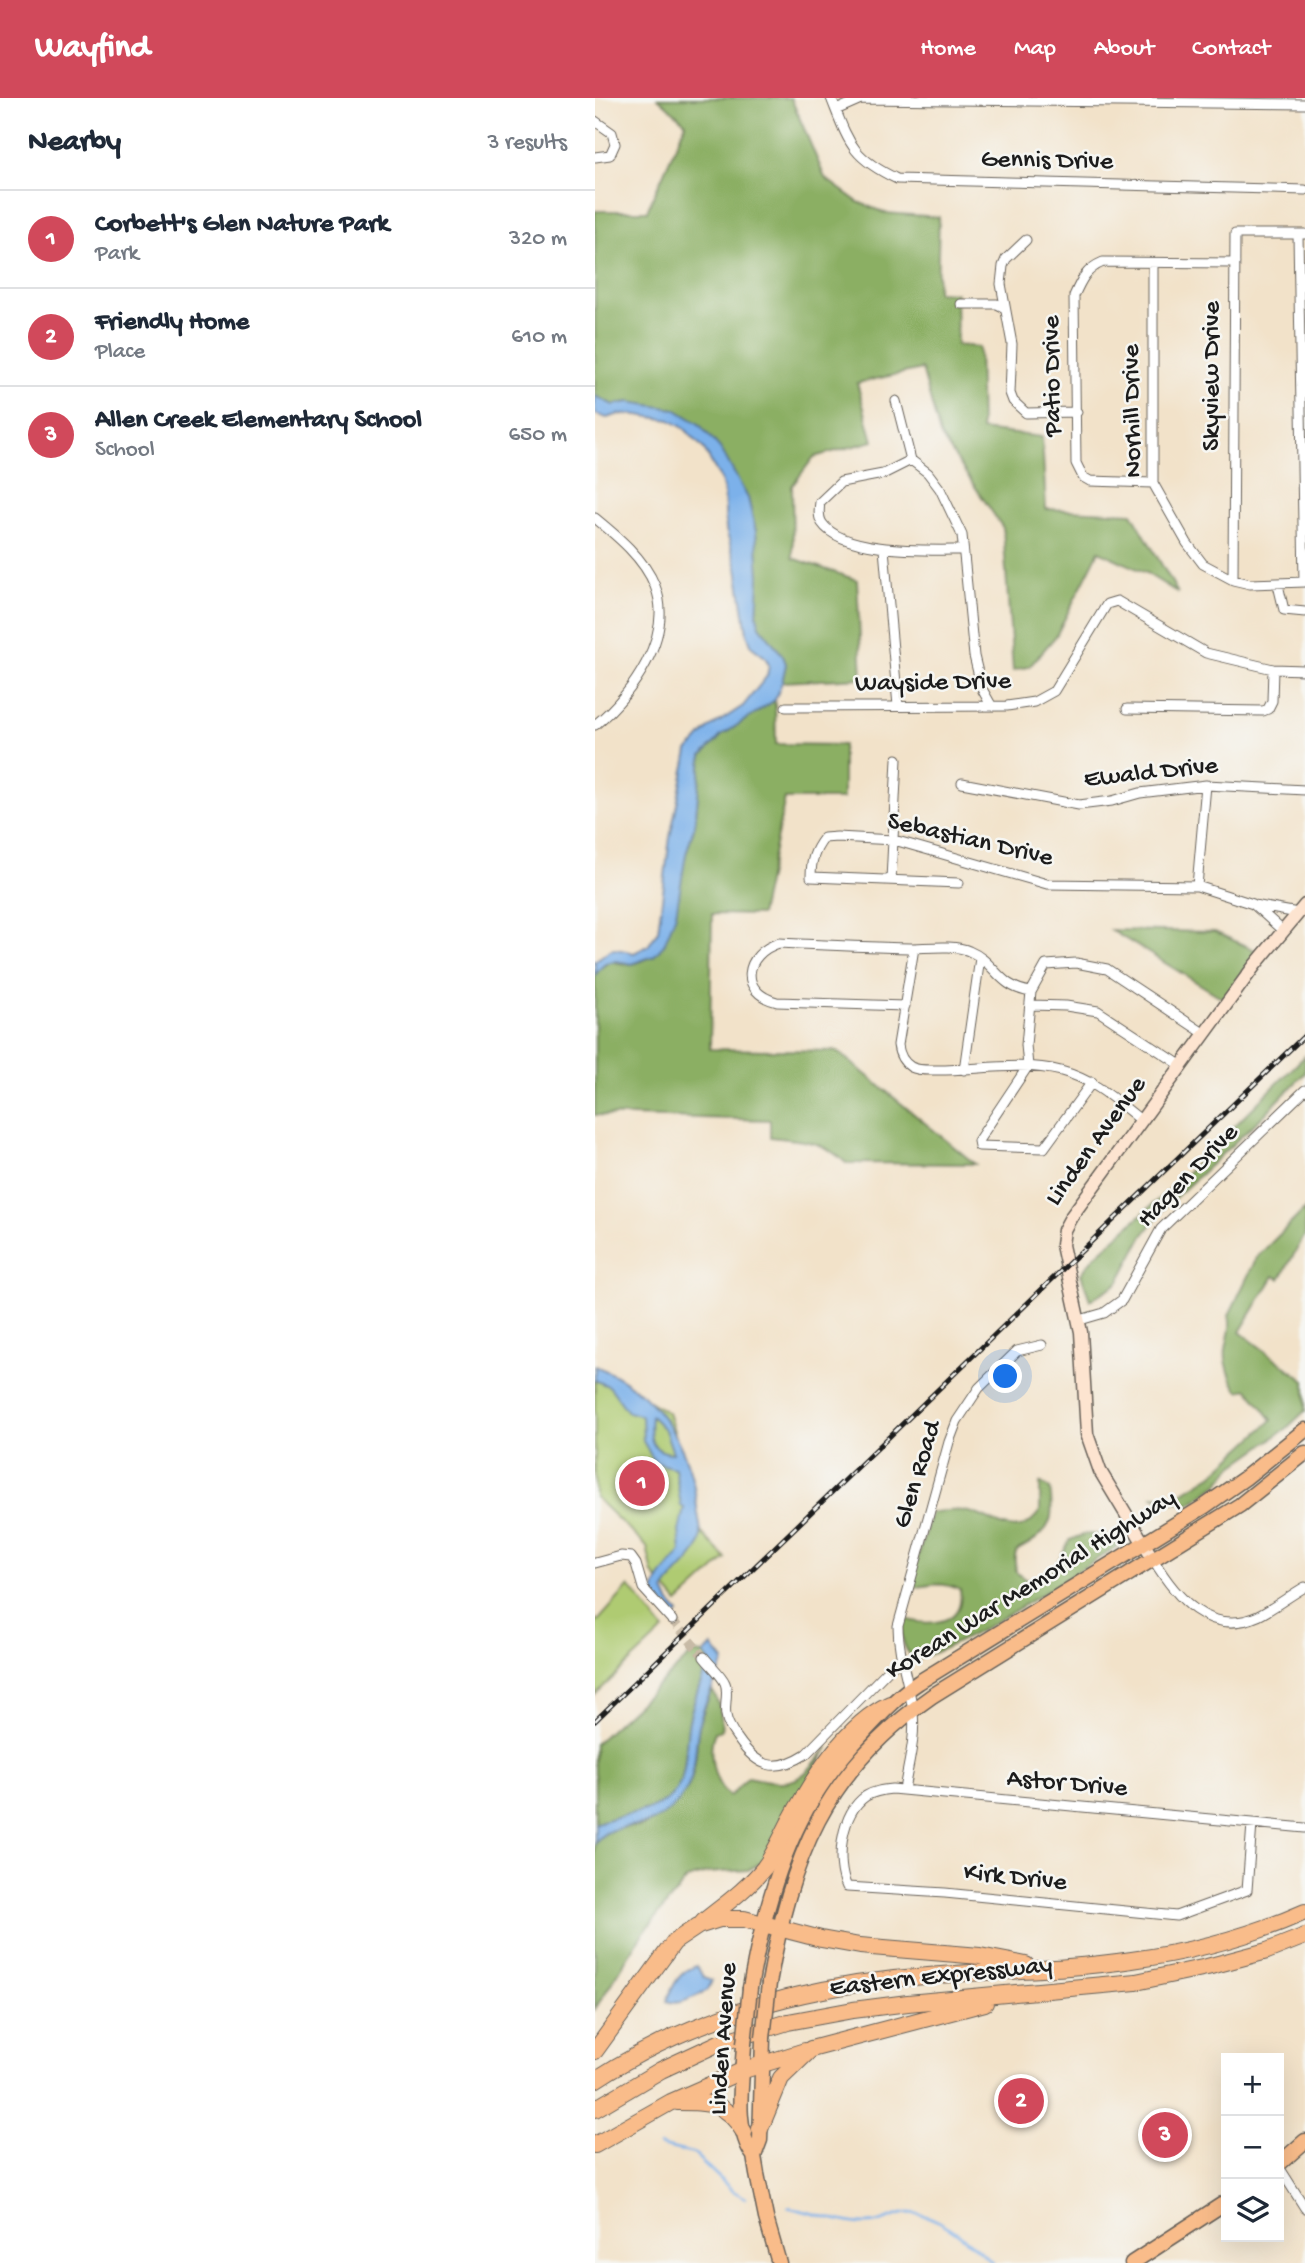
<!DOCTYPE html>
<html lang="en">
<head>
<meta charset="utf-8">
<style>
	:root { --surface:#fff; --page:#f2f2f3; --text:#1f2937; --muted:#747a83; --line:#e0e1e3; --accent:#d1495b }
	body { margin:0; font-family:"Gochi Hand",sans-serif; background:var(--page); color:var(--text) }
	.controls { position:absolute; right:21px; bottom:21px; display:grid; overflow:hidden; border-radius:0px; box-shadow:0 7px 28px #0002 }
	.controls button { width:63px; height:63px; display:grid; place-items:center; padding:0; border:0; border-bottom:2px solid var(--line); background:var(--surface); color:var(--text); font:35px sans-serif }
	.you { position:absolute; left:411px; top:1279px; width:24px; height:24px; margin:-18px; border:5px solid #fff; border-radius:50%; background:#1a73e8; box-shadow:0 0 0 10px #1a73e833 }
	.badge { display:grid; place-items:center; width:46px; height:46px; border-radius:50%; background:var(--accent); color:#fff; font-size:23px; font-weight:700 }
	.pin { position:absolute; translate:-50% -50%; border:4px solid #fff; box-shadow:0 2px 7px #0006 }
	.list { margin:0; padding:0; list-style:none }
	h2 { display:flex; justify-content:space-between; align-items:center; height:91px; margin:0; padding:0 28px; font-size:30px }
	h2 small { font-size:23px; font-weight:400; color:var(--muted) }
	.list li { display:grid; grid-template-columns:46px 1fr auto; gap:21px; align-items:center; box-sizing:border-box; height:98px; padding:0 28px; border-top:2px solid var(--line) }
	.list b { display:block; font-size:26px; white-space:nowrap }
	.list p { margin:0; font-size:23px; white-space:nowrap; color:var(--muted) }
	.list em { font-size:23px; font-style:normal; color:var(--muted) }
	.icon { flex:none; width:38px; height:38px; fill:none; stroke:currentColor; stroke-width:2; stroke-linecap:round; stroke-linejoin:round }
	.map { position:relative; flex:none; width:710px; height:2165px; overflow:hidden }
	header { display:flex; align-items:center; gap:42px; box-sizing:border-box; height:98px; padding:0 35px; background:var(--accent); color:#fff }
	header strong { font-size:33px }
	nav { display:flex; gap:38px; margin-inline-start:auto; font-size:24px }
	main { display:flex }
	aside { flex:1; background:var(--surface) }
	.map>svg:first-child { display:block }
	.green { fill:#afcb72; stroke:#667447; stroke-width:2 }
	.forest { fill:#8baf64; stroke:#546640; stroke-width:2 }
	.water { fill:#7cb1ea; stroke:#4c6683; stroke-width:2; fill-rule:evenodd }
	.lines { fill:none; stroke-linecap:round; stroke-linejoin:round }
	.stream { stroke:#7cb1ea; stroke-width:2.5 }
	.street-tunnel { stroke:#c7baa6; stroke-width:9; stroke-dasharray:9 4.5; stroke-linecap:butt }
	.street-casing { stroke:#676159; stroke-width:11 }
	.secondary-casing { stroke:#676159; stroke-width:15 }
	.primary-casing { stroke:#676159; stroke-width:17 }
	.highway-casing { stroke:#676159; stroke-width:18 }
	.street { stroke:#fff; stroke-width:9 }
	.secondary { stroke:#fde4d0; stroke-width:12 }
	.primary { stroke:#f9bc8a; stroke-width:14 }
	.highway { stroke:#f9bc8a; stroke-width:16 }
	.rail-casing { stroke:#1c1c1c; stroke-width:5 }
	.rail { stroke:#f6f6f2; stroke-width:2.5; stroke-dasharray:8; stroke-linecap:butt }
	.primary-bridge-casing { stroke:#676159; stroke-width:17; stroke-linecap:butt }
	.primary-bridge { stroke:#f9bc8a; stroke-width:14 }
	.labels { text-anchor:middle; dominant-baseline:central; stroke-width:5; stroke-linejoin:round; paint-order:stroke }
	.street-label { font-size:26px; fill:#1c1c1c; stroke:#f6f6f2 }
</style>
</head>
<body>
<header>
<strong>Wayfind</strong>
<nav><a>Home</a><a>Map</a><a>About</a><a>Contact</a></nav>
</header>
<main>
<aside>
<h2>Nearby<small>3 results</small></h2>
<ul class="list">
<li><span class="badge">1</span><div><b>Corbett's Glen Nature Park</b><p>Park</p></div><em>320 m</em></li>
<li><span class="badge">2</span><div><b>Friendly Home</b><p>Place</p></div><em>610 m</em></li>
<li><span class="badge">3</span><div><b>Allen Creek Elementary School</b><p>School</p></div><em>650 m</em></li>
</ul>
</aside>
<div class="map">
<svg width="710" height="2165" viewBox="0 0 710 2165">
	<rect width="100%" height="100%" fill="#f6f6f2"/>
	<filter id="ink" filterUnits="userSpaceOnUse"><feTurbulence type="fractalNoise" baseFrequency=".0143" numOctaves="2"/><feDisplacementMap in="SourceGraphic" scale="14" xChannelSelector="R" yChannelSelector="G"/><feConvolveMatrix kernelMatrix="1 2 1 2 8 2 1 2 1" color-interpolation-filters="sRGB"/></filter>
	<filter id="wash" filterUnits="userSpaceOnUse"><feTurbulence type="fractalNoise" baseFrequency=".00686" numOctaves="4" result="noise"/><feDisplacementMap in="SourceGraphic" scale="28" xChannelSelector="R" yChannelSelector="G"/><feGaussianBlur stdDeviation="1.57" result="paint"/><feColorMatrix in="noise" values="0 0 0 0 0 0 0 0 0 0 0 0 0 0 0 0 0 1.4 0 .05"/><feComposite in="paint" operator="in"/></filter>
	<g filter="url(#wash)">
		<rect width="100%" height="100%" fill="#f2e2c9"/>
		<path class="green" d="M0,1269L73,1315L92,1372L104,1432L131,1461L83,1505L58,1476L52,1449L0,1399Z
			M34,1488L69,1532L0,1597V1521L3,1523Z"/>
		<path class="forest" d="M63,0H196L230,80L263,104L290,115L344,119L342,194L361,195L362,247L384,249L386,332L447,339L451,411L537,415L583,495L551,475L504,453L461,538L435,568L418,573L408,430L345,337L327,271L262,285L278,343L219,359L197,388L198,460L262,482L267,580L187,584L191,566L188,558L165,528L162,519L164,479L161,434L153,400L104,326L34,304L18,307L0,298V113H52L91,25Z
			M180,602L181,646L248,647V701H190L165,817L117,816L115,951L242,953L380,1066L251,1065C226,1041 207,1043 175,1039V1022L0,1017V877C19,855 15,867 36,866C43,866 52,860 59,858L100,726L107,658L126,638Z
			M516,832L620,834L664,854L629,901Z
			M710,958V975L668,1018L570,1109L548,1138L523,1185L495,1202L486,1176L500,1158L583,1084Z
			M710,1111V1137L685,1181L679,1178L645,1234L710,1283V1313L691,1331L638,1368L623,1386L595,1406L572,1404L557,1398L579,1400L618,1376L677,1322L653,1291L644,1293C636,1284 629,1263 631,1251C633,1238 637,1230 634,1217L662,1159Z
			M445,1385L455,1390C459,1419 458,1431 432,1447C427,1450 421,1451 420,1458C419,1462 421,1469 421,1474L431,1482C463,1475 460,1468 475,1442L490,1436L513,1437L523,1448C458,1488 393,1535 321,1562C307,1552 305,1536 308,1520C333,1529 370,1527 365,1492C347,1483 333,1487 314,1491L336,1414C347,1414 360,1411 370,1413C400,1418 420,1448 445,1413Z
			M98,1555L109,1556L115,1562C107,1584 96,1606 93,1629C89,1655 95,1690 66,1706C45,1717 21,1716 0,1726V1646Z
			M117,1592C124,1602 128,1621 126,1632L120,1634C112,1652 118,1687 135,1698L153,1679C200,1689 203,1686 233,1649L166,1765L153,1772L113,1775L92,1781L48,1835L0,1911V1745C14,1724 31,1732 49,1727C57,1724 79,1708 85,1701C102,1681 100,1658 103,1634C105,1619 111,1606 117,1592Z"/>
		<path class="water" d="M0,298L18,307L34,304L80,311L104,326L126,351L153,400L161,434L164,479L162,518L165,528L188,558L191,566L187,584L180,602L126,638L107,658L100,726L91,756L81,816L69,847L59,858L37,866L21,863L10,865L0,877V863C21,847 14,850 39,855L53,848L63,833L75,739L93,653L113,631L148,608L172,578L174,567L170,559L157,549L152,535L142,470L131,432L129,394L126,382L109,351L90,331L75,322L43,317L25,316L12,320L0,316Z
			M0,1268C60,1291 96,1347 102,1409C103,1418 107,1432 106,1441C102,1462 78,1475 69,1493L74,1504L84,1515L78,1521C73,1515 62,1506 60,1498C56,1484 79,1464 86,1453L84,1433L89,1410L86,1408L80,1370L60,1365L48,1343L47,1318L33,1314L15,1289L0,1282ZM56,1318L70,1332L78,1355C54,1354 54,1338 56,1318Z
			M117,1548L129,1563C123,1580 114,1595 108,1612C93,1655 112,1686 67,1718C47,1733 16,1722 0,1745V1726C21,1716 45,1717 66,1706C95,1690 89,1655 93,1629C96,1606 107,1584 114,1562L109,1556Z
			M102,1868L108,1879L117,1882L113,1892C101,1897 86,1909 72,1903C78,1887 84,1873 102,1868Z"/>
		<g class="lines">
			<path class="stream" d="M64,2047L99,2056L138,2093L151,2100
				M193,2109C215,2114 252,2127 273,2126C288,2126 300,2115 315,2115C346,2116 376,2146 398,2165"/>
		</g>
	</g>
	<g filter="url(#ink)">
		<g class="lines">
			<path class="street-tunnel" d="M77,1522L109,1559"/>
			<defs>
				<path id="street" d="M236,0C254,45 256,59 302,81L710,92
					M241,12L266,1L710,6
					M0,23L17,35L20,46L15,57L0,59
					M703,136L709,484
					M431,142L411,161L408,168L406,186L417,246L415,295L418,303L431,315L482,314
					M558,165V385L592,445L608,466L638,482L655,486L710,484
					M366,206H402L410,210
					M301,303L316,362L333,375L345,391L367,437L379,558L387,591L396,607
					M316,362L288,376L246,384L225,404C224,411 223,419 227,425C248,456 334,452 368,452
					M558,385L495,383L488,379L481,365L479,198C486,182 491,171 508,164L640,165
					M0,420C22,438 49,460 60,488C80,538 36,597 0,627
					M289,451L303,608
					M638,482L640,136H710
					M683,487L689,512L710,514
					M191,609L412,608L439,604L459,593L512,506L522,503L611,555L678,571L710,572
					M532,611L668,613L673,611L677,603L678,571
					M367,685L484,707L517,703L545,695L611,687L710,692
					M296,782L302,661
					M364,785L216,779C216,763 219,753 229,740L242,739L299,742L452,786L602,788L658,806L688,833
					M602,788L611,687
					M659,807L703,815
					M319,850L303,947C304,956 308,964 316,969C324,973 334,972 343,972C383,972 426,963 466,973C500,982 520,1002 547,1023
					M436,907L471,908L503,913L587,968
					M310,908L182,904C143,894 149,856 184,845C227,847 271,849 315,850C331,850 360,846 374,853C401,864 402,889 436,894
					M433,968L431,947L436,894L451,867L481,865L512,871L610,936
					M433,968L383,1043L384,1048L449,1050L497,984
					M369,972L385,860
					M485,1222L509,1215L527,1202L566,1131L710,992
					M558,1461C580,1498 614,1540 663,1518C679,1510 694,1498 710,1489
					M0,1465L26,1458L36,1459L41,1466L48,1490L77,1522
					M109,1559C115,1567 126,1576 130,1585C134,1594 129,1607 131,1617C132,1626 138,1634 143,1641C163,1670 181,1675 211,1656L305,1560
					M309,1692C313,1667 321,1640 318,1615C315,1586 303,1559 303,1528L354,1344L362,1323L384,1290L422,1253L447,1247
					M657,1726L652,1792L581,1818L350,1795L252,1789C240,1764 246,1715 271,1698C279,1693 288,1692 297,1691L710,1730
					M684,2069L710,2110"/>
				<path id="secondary" d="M558,1461L505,1373L492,1336L486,1234L467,1147L469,1132L476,1119L660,867L710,807"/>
				<path id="primary" d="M174,1885C196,1759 229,1673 337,1598L645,1407L710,1355
					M155,1890C167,1822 186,1747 225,1689C239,1668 255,1649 272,1631C288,1614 304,1597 324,1584L610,1408L650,1380L710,1332
					M168,1940L165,2042L159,2058L162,2076L171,2120L184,2165
					M149,1946C148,1980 137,2029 159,2058
					M684,2066L710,2043
					M537,2165L631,2104"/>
				<path id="highway" d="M108,1824C129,1807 152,1791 169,1770C179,1757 187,1738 195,1723C217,1682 251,1626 295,1606
					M0,1953L79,1844L103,1828L125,1821H149L226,1841L265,1848L385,1858L431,1867
					M0,1982C90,1923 193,1893 299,1881C378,1872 458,1874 537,1862C596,1854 656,1838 710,1814
					M82,2004C114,2004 131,2004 149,2034
					M0,2011L66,1972L124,1945L193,1924L258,1912L313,1905L541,1884L612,1869L672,1853L710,1838
					M165,2031L186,1980L216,1951L390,1905
					M0,2047L76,2004L149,1972L210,1953"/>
			</defs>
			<use href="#street" class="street-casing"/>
			<use href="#secondary" class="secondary-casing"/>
			<use href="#primary" class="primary-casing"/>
			<use href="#highway" class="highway-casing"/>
			<use href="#street" class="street"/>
			<use href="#secondary" class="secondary"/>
			<use href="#primary" class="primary"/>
			<use href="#highway" class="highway"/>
			<defs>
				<path id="rail" d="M0,1623L710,937"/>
			</defs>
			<use href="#rail" class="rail-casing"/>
			<use href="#rail" class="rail"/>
			<defs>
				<path id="primary-bridge" d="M168,1940L174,1885
					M149,1946L155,1890"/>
			</defs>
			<use href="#primary-bridge" class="primary-bridge-casing"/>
			<use href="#primary-bridge" class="primary-bridge"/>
		</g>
	</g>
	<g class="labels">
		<g class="street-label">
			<text transform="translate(452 64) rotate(1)">Gennis Drive</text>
			<text transform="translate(459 278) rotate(-91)">Patio Drive</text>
			<text transform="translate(618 278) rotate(-90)">Skyview Drive</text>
			<text transform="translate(539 313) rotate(-91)">Norhill Drive</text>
			<text transform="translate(338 586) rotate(-1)">Wayside Drive</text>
			<text transform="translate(556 676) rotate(-6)">Ewald Drive</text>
			<text transform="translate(375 743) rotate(13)">Sebastian Drive</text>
			<text transform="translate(502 1044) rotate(-54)">Linden Avenue</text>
			<text transform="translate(594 1079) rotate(-46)">Hagen Drive</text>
			<text transform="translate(324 1377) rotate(-73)">Glen Road</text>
			<text transform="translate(437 1488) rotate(-32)">Korean War Memorial Highway</text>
			<text transform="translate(472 1687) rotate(5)">Astor Drive</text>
			<text transform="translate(420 1781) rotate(6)">Kirk Drive</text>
			<text transform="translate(346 1880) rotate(-6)">Eastern Expressway</text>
			<text transform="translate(130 1941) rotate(-86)">Linden Avenue</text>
		</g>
	</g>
</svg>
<div class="controls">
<button>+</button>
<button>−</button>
<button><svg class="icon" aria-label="layers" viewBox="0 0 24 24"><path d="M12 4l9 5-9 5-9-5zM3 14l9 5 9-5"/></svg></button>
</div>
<div class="you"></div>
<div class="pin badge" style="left:47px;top:1385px">1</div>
<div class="pin badge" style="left:426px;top:2003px">2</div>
<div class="pin badge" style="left:570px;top:2037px">3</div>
</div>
</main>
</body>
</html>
